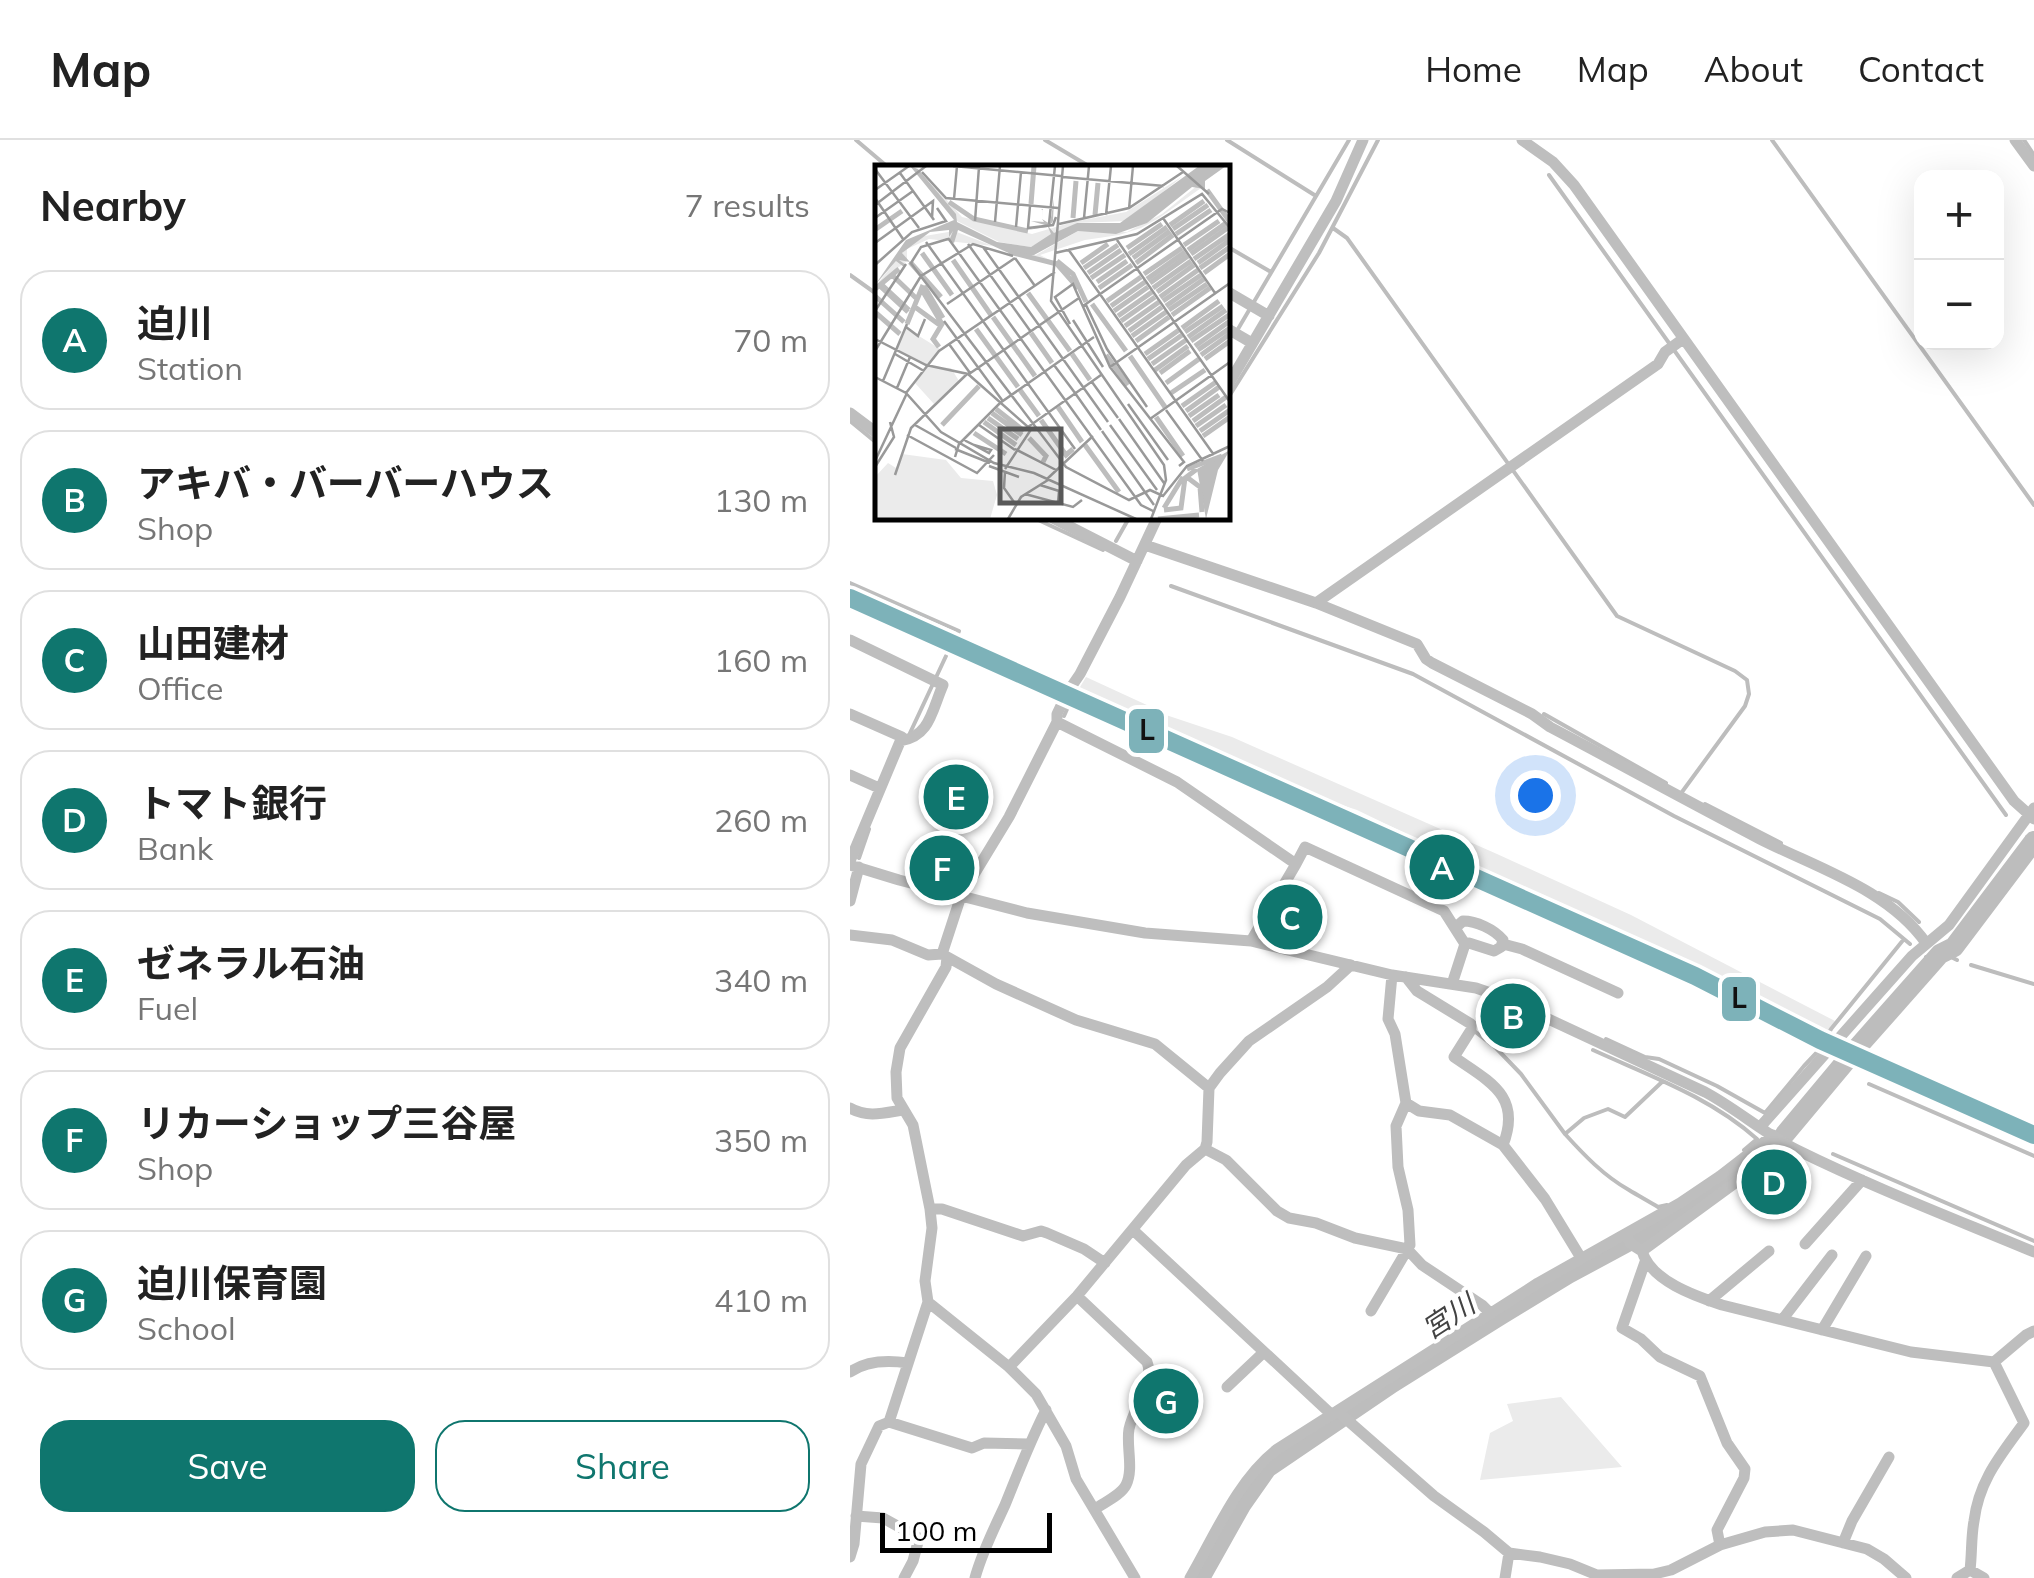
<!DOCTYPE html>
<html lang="en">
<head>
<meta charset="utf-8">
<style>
	:root { --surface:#fff; --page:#f6f6f6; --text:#222; --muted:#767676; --line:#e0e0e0; --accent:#0f766e }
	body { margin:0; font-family:Mulish,"Noto Sans JP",sans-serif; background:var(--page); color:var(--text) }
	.controls { position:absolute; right:30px; top:30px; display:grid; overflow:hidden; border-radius:20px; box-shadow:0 10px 40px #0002 }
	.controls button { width:90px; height:90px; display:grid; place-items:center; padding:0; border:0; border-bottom:2px solid var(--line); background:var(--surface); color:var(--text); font:50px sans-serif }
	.scale { position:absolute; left:30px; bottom:25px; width:172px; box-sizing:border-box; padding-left:10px; border:5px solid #000; border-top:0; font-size:28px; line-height:35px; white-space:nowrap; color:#000; -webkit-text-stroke:8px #fff; paint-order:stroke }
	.you { position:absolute; left:685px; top:655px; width:35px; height:35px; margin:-25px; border:8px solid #fff; border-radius:50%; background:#1a73e8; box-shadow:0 0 0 15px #1a73e833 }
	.badge { display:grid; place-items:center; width:65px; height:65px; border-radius:50%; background:var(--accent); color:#fff; font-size:32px; font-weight:700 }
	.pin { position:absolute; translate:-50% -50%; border:5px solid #fff; box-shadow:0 2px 10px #0006 }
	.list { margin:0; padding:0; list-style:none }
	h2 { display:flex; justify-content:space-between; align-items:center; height:130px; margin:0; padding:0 40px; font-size:42px }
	h2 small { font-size:32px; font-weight:400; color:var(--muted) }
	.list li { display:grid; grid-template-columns:65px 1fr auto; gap:30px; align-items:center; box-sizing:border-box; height:140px; margin:0 20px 20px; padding:0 20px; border:2px solid var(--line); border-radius:30px }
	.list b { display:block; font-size:38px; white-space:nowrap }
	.list p { margin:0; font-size:32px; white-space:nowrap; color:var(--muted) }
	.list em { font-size:32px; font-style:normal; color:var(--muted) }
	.actions { display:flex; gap:20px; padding:30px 40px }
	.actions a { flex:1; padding:22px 0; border:2px solid var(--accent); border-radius:30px; text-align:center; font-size:35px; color:var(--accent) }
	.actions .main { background:var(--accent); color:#fff }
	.map { position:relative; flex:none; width:1184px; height:1438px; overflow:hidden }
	header { display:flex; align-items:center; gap:60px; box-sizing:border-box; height:140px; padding:0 50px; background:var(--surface); border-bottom:2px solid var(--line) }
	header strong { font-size:48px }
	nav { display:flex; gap:55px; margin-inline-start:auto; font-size:35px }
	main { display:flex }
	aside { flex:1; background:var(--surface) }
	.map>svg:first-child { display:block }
	.green { fill:#ebebeb }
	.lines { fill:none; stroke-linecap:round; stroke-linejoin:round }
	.stream { stroke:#bdbdbd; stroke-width:4 }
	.river { stroke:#bdbdbd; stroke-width:20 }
	.street { stroke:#bebebe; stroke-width:11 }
	.rail-1-casing { stroke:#fff; stroke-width:25 }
	.rail-1 { stroke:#7db2b9; stroke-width:18 }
	.labels { text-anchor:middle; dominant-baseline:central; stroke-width:8; stroke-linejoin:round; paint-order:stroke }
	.water-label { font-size:28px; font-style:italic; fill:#424242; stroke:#fff }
	.inset-river { fill:none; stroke:#bdbdbd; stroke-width:5 }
	.inset-road { fill:none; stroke:#999; stroke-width:2.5 }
	.view { fill:#595959; fill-opacity:0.15; stroke:#595959; stroke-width:5 }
	.inset-edge { fill:none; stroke:#000; stroke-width:5 }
	.line-badge { stroke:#fff; stroke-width:4 }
	.pale-badge-label { font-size:28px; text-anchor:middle; font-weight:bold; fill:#111 }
</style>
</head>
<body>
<header>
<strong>Map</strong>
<nav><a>Home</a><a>Map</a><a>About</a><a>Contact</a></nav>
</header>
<main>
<aside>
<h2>Nearby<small>7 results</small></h2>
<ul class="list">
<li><span class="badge">A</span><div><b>迫川</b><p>Station</p></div><em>70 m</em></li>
<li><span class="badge">B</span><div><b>アキバ・バーバーハウス</b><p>Shop</p></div><em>130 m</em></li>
<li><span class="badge">C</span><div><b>山田建材</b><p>Office</p></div><em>160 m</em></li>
<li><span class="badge">D</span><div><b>トマト銀行</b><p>Bank</p></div><em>260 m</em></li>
<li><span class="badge">E</span><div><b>ゼネラル石油</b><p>Fuel</p></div><em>340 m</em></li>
<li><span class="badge">F</span><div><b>リカーショップ三谷屋</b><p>Shop</p></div><em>350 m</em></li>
<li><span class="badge">G</span><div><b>迫川保育園</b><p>School</p></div><em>410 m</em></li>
</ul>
<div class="actions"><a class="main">Save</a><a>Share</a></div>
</aside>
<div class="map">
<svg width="1184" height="1438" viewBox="0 0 1184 1438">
	<rect width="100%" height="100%" fill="#fff"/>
	<path class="green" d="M236,537L299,566L301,570L382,597L647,714L781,775L985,881L975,897L912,863L705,770L706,765L664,747L665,744L600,715L507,670L455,653L229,554L230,547Z
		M711,1257L772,1327L630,1340L640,1293L663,1281L657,1264Z"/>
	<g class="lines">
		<path class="stream" d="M6,0L39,28
			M195,0L242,28
			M377,0L466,56
			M922,0L1184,365
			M1174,0L1184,15
			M699,35L1156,675
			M483,88L497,98L767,476L885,531L897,540L899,554L895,566L832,652
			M378,107L421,132
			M0,135L28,155
			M388,189L499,0
			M378,258L469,113L528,0
			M0,281L28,304
			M184,378L253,410
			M266,401L279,378
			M0,443L109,491L107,496
			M321,446L563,534L824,676L1030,779L1060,804
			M694,574L816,643
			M214,576L226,549
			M60,593L96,516
			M855,664L931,703
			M1177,697L1184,702
			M9,718L19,689
			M1029,753L1048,762L1069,782
			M1090,807L1093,813L1107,820
			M1076,817L1083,822
			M1121,825L1184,844
			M623,890L646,908L671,934L715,994
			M756,899L795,917L809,919L867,946L915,973L954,926L972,907L981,889L1054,799
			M743,910C800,936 860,957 907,999L894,1010
			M813,941L775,977L758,969L734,978L715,994C734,1015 754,1036 779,1050C789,1056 798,1061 808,1067L817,1065
			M1019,944L1184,1016
			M983,1014L1184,1101"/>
		<path class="river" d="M935,994L1006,909L1090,814L1104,807L1184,701
			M350,1438L391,1365L417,1328L542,1243L649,1176L718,1134L835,1071L922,1007"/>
		<path class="street" d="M672,0L703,22L724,45L1164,661L1184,679
			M1165,0L1184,26
			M378,152L419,176
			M378,189L402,203
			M378,245L486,61L513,0
			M0,273L28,294
			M203,378L287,421
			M295,405L466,463L567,504L576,519L582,523L682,574L700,587C770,624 839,662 910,699C967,728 1038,749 1076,803
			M466,463L808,224L815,212L833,199
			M0,500L93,545C82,570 80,597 50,601
			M0,574L52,597L0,721
			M207,582L327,642L446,724L401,801
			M0,635L29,648
			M446,724L455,707L594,771L615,804L602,844
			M0,725L49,740L177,773L295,793L401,801L542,835L626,848L649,856L855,952C887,969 916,995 947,1010C1024,1048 1105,1079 1184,1112
			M0,761L9,727
			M605,788L613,781C626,781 644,789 653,800L651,807L644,811L619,803L615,804
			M0,795L42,800L78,815L92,814L146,844L226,880L305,904L359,948
			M653,804L672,809L768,853
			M92,814L111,756L159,677L207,582V574L217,553L230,534L270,457L307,378
			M97,817L96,827L50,908L46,932L47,958L63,985L80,1069L82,1088L75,1141L78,1162L159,1227L186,1254L216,1306L226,1339L285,1438
			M556,837L567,851L621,884V890L604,917C640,942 672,956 653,1005
			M556,963L569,971L600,975L653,1005L695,1059L731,1118
			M0,968C17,978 34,973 53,970
			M911,986L1062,816L1099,785L1184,668
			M355,1009L376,1020L427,1071L439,1078L466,1083L505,1098L557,1109L572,1125L632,1165L641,1174
			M80,1069H92L173,1096L191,1091L197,1093L234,1109L255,1123
			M283,1090L482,1275
			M775,1094L781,1104L792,1111C801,1141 845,1156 872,1165L1061,1212L1144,1222L1174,1283C1151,1315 1129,1340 1124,1381C1121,1397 1122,1414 1120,1430
			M955,1104L1012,1040
			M792,1111L937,1005
			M795,1122L772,1188L791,1199L810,1217L850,1236L877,1303L895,1329L894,1338L867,1390L870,1405
			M227,1156L297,1222C305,1241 283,1268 279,1289C276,1306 284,1329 276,1345C271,1355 255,1362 245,1369
			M859,1161L919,1111
			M521,1171L560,1105L558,1070L548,1027L546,986L556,963L545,894L538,879L542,835
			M932,1180L982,1115
			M972,1190L1016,1116
			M1144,1222L1176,1195L1184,1191
			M159,1227L227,1156L336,1025L355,1009L357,1002L359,948L370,933L399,901L477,847L501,825
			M0,1232C17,1220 38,1220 58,1223
			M377,1247L414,1212
			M487,1271L584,1356L634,1392L659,1413L690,1417L720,1424L747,1435L804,1434L821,1430L870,1405L915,1392L943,1390L1017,1409L1034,1419L1056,1438
			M39,1282L78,1162
			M6,1376L33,1378L69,1398L63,1421L54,1438
			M993,1403L1002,1381L1039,1317
			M0,1417L4,1404L11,1324L29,1286L39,1282L122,1308L134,1303L179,1304
			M125,1438C132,1412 144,1389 155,1365C168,1333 180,1301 196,1270
			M340,1438C365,1395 387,1341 426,1310L688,1143L830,1063L870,1036L923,995
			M655,1438L659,1413
			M1107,1438L1120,1430L1134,1438"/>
		<defs>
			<path id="rail-1" d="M0,458L845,836L970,900L1184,995"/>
		</defs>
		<use href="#rail-1" class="rail-1-casing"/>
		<use href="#rail-1" class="rail-1"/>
	</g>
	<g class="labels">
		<g class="water-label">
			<text transform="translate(598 1176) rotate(-33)">宮川</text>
		</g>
	</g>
	<g transform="translate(25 25)">
		<rect width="355" height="355" fill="#fff"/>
		<path d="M47,7L87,52L157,69L198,57L251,47L308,11L252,56L202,58L156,82L124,77L82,56ZM323,20L326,23L284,53L266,63L244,70L210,75L165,90L177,96L142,88L161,90L203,66L252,67L287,49ZM79,66L118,81L54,74L32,84V96L3,118L34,80L44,72ZM31,163L65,184L52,200L22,184ZM53,202L76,203L84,216L59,239L40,218ZM27,289L71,295L86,313L118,316L122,330L115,354H0V312L13,298L21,303Z" fill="#ebebeb"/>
		<path d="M35,1L43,4L81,49L82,57L122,77L156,82L176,69L173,62L152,65L170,60L156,56L169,57L167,54L168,45L166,44H168L167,54L175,59L179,34L178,56L174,62L179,68L202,58H245L324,1H351L330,16V24L317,22L272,58L241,69L203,66L159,90H138L83,65L79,78L74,76L78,66L74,72V65L55,67L27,88L35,97L24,95L31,100L29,102L21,96L0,120L31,75L79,55ZM355,285L343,305L331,354L322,304Z" fill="#bdbdbd"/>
		<path class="inset-river" d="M332,25L355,57M74,37L99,54L153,66M156,39L159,1M220,50L223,18M198,53L201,16M295,60L329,36M1,64L27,46M298,64L333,40M301,69L336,45M309,80L344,56M252,83L287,59M313,85L351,58M134,87L182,99L203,123M47,88L77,130M254,89L292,62M316,89L354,62M258,93L295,66M319,94L355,69M78,95L116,150M182,96L198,109L211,137M35,97L66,132M206,98L233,79M261,98L298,70M323,98L355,75M209,103L243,80M325,103L355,82M213,108L246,85M329,108L355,89M16,109L42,134M269,109L307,83M216,113L250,90M272,114L310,87M222,117L252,96M275,118L313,91M7,120L34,145M49,121L68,153M6,122L33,147M224,123L257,100M278,123L316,96M0,124L24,104M47,125L67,159L58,174L64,182M282,127L319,100M153,128L195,186M0,131L29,157M285,132L323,105M232,136L266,112M288,136L326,110M217,139L251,186M236,141L270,117M291,141L329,114M40,142L66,161M294,145L332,119M239,146L273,122M1,148L25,169M297,150L335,123M243,151L277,127M118,152L160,211M246,156L280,132M32,159L48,120M250,161L284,137M307,163L344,136M101,164L143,222M254,166L287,142M310,167L348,141M156,168L177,198M257,171L291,147M313,172L351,145M261,176L294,152M316,176L354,150M320,181L355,156M323,185L355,163M197,189L215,215M270,189L304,165M231,190L253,220M326,190L355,169M255,191L290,242M273,194L307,170M330,194L355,176M277,199L311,175M280,205L313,181M285,208L315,186M291,218L324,194M145,225L164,251M296,228L330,205M307,241L341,217M183,242L207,277M121,244L149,266M311,246L344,222M117,248L147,270M314,251L344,230M281,252L308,291M113,253L143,274M166,255L191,290L198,284M318,256L351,232M109,257L141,280M67,260L104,221M321,261L351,240M325,266L355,245M99,268L131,289M328,271L355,252M154,273L171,291L168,297M210,280L244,327M312,304L347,291M313,313L325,322L327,347M289,343L308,312M289,345L306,343L310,313L322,304M283,354L324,350"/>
		<path class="inset-road" d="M78,1L186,11M188,1L176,136L289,300L291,315L276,354M302,1L334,29M0,4L44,63M47,7L71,33L183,43M25,8L59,55M188,12L289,21M0,25L34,1M0,33L28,74M79,34L82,1M0,40L51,1M155,41L153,63L178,60L181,52M254,44L258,1M231,50L236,1M0,53L38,26M209,53L214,1M288,53L340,128M100,56L104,2M120,57L125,1M174,59L180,1M184,59L254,43L308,7M141,62L146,7M73,73L266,340L280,347M242,75L355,237M51,77L200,284M0,78L58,36L57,53M93,79L156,167M108,82L233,257M193,84L339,290M180,88L262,69L327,29L355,63M140,93L160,121M35,97L191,302L254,335L275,325L288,331L312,301L355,281M36,98L46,82L73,74M0,100L37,67L71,56L62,43M201,126L235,202L309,297L304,301M72,139L140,93M211,140L232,184L272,242M208,141L347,44L355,48M0,146L31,99M198,155L228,202M69,156L127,235M195,159L180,132L198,119L201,126M31,162L43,171L50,154M0,174L51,200L93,209L153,262L226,210M74,179L95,208M0,186L46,111L98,79L138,91M20,189L49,206M179,200L200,228M235,202L355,118M94,209L204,133M0,212L31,228L66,267L119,298L159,308L261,354M8,216L32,159M217,217L243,253M22,223L35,192M31,228L64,186L180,107M200,228L226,265M253,239L293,295M291,245L328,296M244,254L289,318M275,254L355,197M40,260L81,283M104,260L140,285M235,260L282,325M227,266L279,340M32,270L102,308L119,290M89,274L91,276L99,280L114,288L116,285L99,280M80,284L115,298M140,284L181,305M80,292L84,279L125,238L219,172M0,296L32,228M114,301L144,312M0,302L19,272L15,257M130,304L157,263M130,306L129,323L141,340M20,310L36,263L92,209M172,314L218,271M165,320L184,326L183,337M150,329L198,342L207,335M133,354L146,332L173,315"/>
		<path class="view" d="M125,264H186V338H125Z"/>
		<rect width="355" height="355" class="inset-edge"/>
	</g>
	<g class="line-badge">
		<rect x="277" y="567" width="39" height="48" rx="10" fill="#7db2b9"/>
		<rect x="870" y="835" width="38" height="48" rx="10" fill="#7db2b9"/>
	</g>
	<g class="pale-badge-label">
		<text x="297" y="600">L</text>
		<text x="889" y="868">L</text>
	</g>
</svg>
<div class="controls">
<button>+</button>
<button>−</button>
</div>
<div class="scale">100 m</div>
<div class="you"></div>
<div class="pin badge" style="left:592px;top:727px">A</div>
<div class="pin badge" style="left:663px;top:876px">B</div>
<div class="pin badge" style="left:440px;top:777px">C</div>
<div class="pin badge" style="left:924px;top:1042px">D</div>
<div class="pin badge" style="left:106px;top:657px">E</div>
<div class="pin badge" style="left:92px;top:728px">F</div>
<div class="pin badge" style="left:316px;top:1261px">G</div>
</div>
</main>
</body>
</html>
